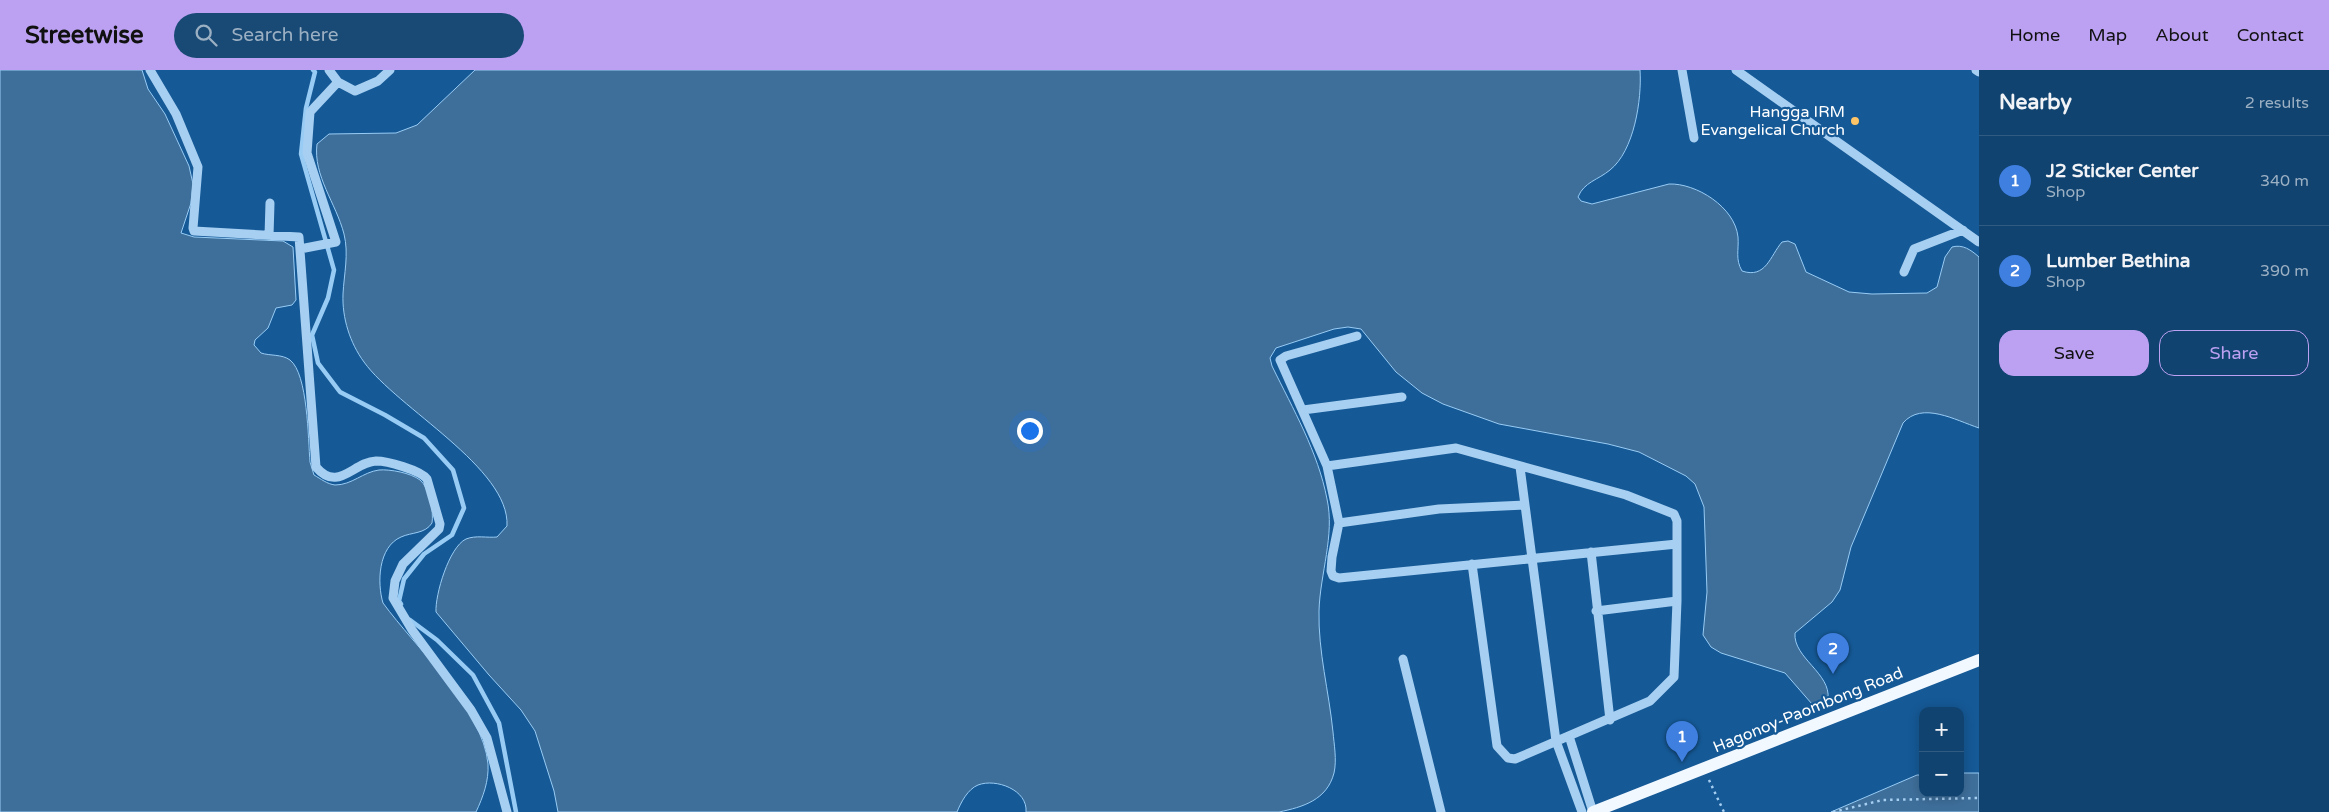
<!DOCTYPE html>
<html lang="en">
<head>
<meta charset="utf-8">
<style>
	:root { --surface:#104370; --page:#194a75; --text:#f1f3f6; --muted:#9cb0c3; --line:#305c83; --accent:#bca0f2 }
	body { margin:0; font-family:"Varela Round",sans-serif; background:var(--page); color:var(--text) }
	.controls { position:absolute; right:15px; bottom:15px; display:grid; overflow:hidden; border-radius:10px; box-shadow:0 2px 12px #0003 }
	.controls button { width:45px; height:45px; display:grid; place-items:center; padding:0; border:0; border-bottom:1px solid var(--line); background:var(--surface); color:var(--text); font:25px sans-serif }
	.you { position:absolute; left:1029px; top:360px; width:18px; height:18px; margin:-12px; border:4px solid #fff; border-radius:50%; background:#1a73e8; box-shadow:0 0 0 8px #1a73e833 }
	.badge { display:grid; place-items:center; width:32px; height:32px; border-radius:50%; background:var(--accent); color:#fff; font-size:16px; font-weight:700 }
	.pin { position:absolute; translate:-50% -41px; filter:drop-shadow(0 1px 2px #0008) }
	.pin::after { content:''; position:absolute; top:26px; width:18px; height:15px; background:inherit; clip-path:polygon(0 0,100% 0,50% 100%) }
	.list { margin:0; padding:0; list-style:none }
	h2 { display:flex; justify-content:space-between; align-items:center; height:65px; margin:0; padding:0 20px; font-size:21px }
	h2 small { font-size:16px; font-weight:400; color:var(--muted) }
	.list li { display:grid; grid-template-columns:32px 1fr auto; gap:15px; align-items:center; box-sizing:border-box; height:90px; padding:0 20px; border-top:1px solid var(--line) }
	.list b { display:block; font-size:19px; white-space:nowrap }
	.list p { margin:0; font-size:16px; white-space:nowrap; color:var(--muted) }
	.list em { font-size:16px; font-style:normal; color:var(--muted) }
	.actions { display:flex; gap:10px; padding:15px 20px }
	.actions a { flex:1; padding:11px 0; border:1px solid var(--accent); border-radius:15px; text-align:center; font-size:18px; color:var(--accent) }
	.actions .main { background:var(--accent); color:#111 }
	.icon { flex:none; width:28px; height:28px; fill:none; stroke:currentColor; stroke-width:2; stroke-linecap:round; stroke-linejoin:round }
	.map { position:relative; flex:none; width:1979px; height:742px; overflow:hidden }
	header { display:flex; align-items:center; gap:30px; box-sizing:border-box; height:70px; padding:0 25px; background:var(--accent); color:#111 }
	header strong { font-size:24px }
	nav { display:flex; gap:28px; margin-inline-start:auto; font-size:18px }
	.search { width:350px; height:45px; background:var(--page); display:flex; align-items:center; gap:12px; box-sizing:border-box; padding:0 18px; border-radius:28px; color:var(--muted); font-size:19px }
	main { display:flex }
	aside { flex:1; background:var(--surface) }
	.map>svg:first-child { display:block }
	.water { fill:#3e6f9b; stroke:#98ccf5 }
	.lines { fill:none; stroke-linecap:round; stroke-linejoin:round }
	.stream { stroke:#98ccf5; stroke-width:4.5 }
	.path { stroke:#a6cff2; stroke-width:2.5; stroke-dasharray:2.5 4; stroke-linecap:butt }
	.minor { stroke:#a6cff2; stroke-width:9 }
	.major { stroke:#f1f8ff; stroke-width:12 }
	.poi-dot { fill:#ffc567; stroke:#155996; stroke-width:2 }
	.labels { text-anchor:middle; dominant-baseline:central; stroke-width:4.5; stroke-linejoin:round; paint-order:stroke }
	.poi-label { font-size:16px; fill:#fff; stroke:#155996; text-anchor:end }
	.street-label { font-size:16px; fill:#fff; stroke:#155996 }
</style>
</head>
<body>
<header>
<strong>Streetwise</strong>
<div class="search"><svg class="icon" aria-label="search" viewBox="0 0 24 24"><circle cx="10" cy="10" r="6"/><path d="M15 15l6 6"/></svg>Search here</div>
<nav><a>Home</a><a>Map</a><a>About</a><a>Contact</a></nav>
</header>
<main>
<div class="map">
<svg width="1979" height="742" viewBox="0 0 1979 742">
	<rect width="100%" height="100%" fill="#155996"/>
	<path class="water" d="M0,0H142L148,19L165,44L189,96L193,114L191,133L181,163L194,167L283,171L293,177L296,230L292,235L276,238L268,258L255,270L254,275L261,283C270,286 282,284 290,290C308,304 308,369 310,392L314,405C321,409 327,414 335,415C352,415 363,402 379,400C390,399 411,403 420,410C429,417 434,442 432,453C425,464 412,462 401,467C378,477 377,513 383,533C415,577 483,639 488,694C489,711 483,727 476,742H0Z
		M475,0H1640C1642,30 1634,81 1610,100C1598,110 1584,112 1578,127L1581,131L1592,134L1669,114C1696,113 1735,137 1738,167C1739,180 1735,189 1742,201C1766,209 1770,186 1782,172L1788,171L1795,174L1806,202L1849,222L1872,224L1927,223L1937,217L1945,187L1952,177C1963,174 1971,180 1979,187V358C1955,350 1922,331 1903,353L1851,477L1840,520L1832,532L1795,563C1793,588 1831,603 1828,629L1818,636L1812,634L1785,603L1721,583L1711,577L1703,565L1707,522L1704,437L1695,414L1686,406L1639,382L1608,374L1499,354L1443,334L1422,323L1396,302L1361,259L1348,257L1334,259L1276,278L1270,288L1272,296C1293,339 1318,382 1327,429C1335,465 1320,504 1319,541C1318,581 1329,622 1333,662C1334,674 1337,690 1334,703C1327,730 1303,737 1279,742H1026C1028,720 996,708 978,715C968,719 961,732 957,742H558L554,721L535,661L521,640L489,605L436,542C435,525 449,477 466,469C476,465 487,468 497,467L507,456C510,398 397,338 364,292C350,273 342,248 343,224C344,204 349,184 344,164C336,133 313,106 317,74L329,64L396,63L417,55Z
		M1960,703H1979V742H1831L1917,705H1923V723H1960Z"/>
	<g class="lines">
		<path class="stream" d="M313,0L315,2L306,38L301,84L334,200L328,228L312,265L318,293L340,322L385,345L424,368L453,400L464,438L452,465L424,484L404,509L399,531L401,534
			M410,550L437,570L473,605L499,653L516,742"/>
		<path class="path" d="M1709,710L1724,742
			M1833,742L1883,730L1979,728"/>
		<path class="minor" d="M150,0L176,44L198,97L193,158L194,161L299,167L316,397C338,423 353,392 376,391C387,391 420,400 427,409L440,454L439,459L403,494L395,511L393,528L412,560L471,640L487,668L507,742
			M329,0L338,12L355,21L378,11L390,0
			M1682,0L1694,68
			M1736,0L1979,172
			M1976,0L1979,2
			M269,166L270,133
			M300,179L336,172L307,83L310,42L338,12
			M1904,202L1914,179L1963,160
			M1357,266L1286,286L1280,290L1327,396L1339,453L1332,487L1331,501L1333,506L1339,508L1677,474
			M1303,340L1402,327
			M1327,396L1456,378L1626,425L1674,444L1677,451V531L1674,607L1650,631L1515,689L1508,688L1497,676L1472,494
			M1520,397L1556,671L1582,742
			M1339,453L1439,439L1525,435
			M1591,482L1610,650
			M1596,541L1677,531
			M1403,589L1441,742
			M1569,666L1593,742"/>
		<path class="major" d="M1593,742L1979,590"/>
	</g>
	<circle class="poi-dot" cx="1855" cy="51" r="5"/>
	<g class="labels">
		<g class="poi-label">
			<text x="1845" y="42">Hangga IRM<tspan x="1845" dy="18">Evangelical Church</tspan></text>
		</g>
		<g class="street-label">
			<text transform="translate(1808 640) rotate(-22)">Hagonoy-Paombong Road</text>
		</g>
	</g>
</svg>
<div class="controls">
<button>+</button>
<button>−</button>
</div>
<div class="you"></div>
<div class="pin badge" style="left:1682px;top:692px;background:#3f7fe0">1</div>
<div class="pin badge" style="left:1833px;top:604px;background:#3f7fe0">2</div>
</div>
<aside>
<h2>Nearby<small>2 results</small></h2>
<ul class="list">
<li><span class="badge" style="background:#3f7fe0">1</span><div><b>J2 Sticker Center</b><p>Shop</p></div><em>340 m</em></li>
<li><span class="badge" style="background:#3f7fe0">2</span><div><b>Lumber Bethina</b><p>Shop</p></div><em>390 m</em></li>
</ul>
<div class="actions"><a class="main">Save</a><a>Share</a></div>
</aside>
</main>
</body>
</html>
